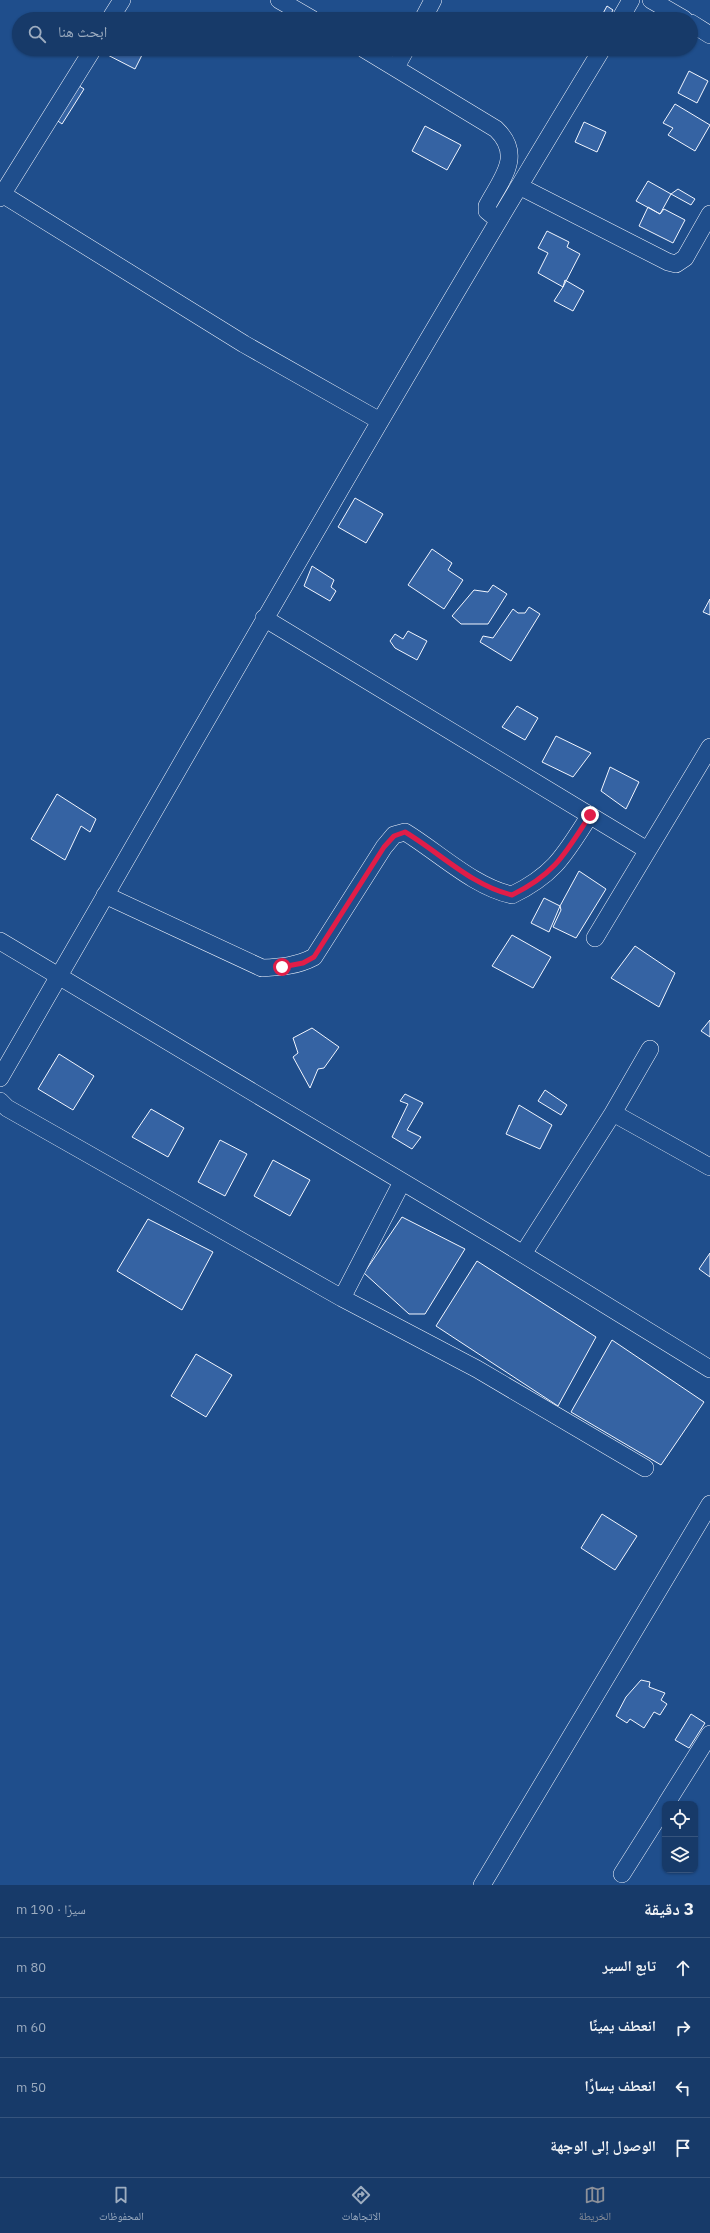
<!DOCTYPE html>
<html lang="ar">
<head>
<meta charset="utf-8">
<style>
	:root { --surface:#173a69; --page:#20416f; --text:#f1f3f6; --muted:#9eadc0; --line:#36547d; --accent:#8c9099 }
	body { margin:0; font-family:"IBM Plex Sans","Noto Naskh Arabic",sans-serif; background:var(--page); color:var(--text); direction:rtl }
	.controls { position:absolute; right:12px; bottom:12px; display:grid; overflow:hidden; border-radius:8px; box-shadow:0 1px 3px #0004 }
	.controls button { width:36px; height:36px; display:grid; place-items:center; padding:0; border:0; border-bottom:1px solid var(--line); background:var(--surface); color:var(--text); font:20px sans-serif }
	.stop { position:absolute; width:12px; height:12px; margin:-9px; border:3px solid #e11d48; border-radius:50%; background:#fff }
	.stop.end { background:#e11d48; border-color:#fff; box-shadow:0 1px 4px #0008 }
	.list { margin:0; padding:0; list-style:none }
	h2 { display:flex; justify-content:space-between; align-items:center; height:52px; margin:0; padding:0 16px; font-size:17px }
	h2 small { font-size:13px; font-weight:400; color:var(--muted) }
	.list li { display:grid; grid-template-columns:26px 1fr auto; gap:12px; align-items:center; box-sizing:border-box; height:60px; padding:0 16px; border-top:1px solid var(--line) }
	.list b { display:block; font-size:15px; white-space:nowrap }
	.list em { font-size:13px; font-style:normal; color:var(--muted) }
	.icon { flex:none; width:22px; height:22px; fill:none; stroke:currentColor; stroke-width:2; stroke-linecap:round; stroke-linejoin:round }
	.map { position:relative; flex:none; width:710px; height:1885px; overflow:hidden; direction:ltr }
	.search { position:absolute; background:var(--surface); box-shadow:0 1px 3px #0004; left:12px; right:12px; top:12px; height:44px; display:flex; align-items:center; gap:10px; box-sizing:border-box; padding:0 14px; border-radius:22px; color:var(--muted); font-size:15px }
	.sheet { height:292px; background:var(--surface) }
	nav { display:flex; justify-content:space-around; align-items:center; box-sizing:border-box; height:56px; border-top:1px solid var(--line); background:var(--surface); font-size:11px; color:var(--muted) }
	nav a { display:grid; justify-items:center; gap:2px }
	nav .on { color:var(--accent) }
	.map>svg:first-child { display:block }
	.building { fill:#3563a3; stroke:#f2f6ff }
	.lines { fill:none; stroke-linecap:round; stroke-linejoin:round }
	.minor-casing { stroke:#f2f6ff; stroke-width:18 }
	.minor { stroke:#1f4e8c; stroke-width:17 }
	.route { stroke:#e11d48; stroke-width:5 }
</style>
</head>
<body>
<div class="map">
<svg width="710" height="1885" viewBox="0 0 710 1885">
	<rect width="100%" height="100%" fill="#1f4e8c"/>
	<path class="building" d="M607,6L613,10L608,19H600Z
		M96,49H131L142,55L135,69Z
		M689,71L708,81L697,103L678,93Z
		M73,82L84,89L62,124L51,116Z
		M675,104L710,125L695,151L668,135L673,128L663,123Z
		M584,122L606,132L597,152L575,142Z
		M425,126L461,145L447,170L412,151Z
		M648,181L671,194L660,214L636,201Z
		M678,189L695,199L691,205L671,194Z
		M648,207L660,214L664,209L685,220L673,243L639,226Z
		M547,231L569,242L567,247L580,254L563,287L538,273L548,253L538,248Z
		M565,280L584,291L573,311L554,301L563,287Z
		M355,498L383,514L366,543L338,527Z
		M432,549L452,563L448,570L463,580L444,609L408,585Z
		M312,566L334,580L331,587L336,591L330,601L304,586Z
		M493,585L507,594L488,624H461L452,616L474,590L488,592Z
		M710,599V615L703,612Z
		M529,607L540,614L511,661L480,642L483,636L493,638L513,609L518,613H525Z
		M408,631L427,641L417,660L395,648L390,641L395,634L403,639Z
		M517,706L538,718L525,740L502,727Z
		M556,736L591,753L573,777L542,762Z
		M610,767L639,782L626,809L601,791Z
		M57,794L96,819L90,832L81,826L65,860L31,839Z
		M579,871L606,889L576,938L553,927L561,910L560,906Z
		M544,898L560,906L549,932L531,923Z
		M512,935L551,957L533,988L492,966Z
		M635,946L675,973L659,1007L611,978Z
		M710,1020V1037L701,1031Z
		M312,1028L339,1047L324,1068L318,1069L310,1088L293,1057L298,1053L293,1038Z
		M59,1054L94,1076L73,1110L38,1089Z
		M545,1090L567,1105L561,1115L538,1101Z
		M405,1094L423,1103L407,1130L421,1137L412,1149L392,1137L408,1104L400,1101Z
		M519,1105L552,1125L540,1149L506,1134Z
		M151,1109L184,1128L168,1157L132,1137Z
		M220,1140L247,1154L225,1196L198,1182Z
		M273,1160L310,1180L290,1216L254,1196Z
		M402,1217L465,1249L425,1314H409L364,1273Z
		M148,1219L213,1252L182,1310L117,1271Z
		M710,1253V1277L699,1269Z
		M477,1261L596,1337L558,1406L436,1326Z
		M612,1340L704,1402L661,1465L571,1412Z
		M196,1354L232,1375L206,1417L171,1396Z
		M602,1514L637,1536L615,1570L581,1548Z
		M641,1680L650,1682L649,1687L665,1693L661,1700L667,1704L660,1715L654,1712L644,1728L630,1719L627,1723L616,1716L626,1697Z
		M691,1714L705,1723L689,1748L675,1740Z"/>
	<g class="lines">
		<defs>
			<path id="minor" d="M279,0L312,19
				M651,0L684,19
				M110,19L122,0
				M423,19L433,0
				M620,19L631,0
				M691,23L710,35
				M364,49L496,129C524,156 501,179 487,206V211L498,220
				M396,67L406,49
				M519,186L668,262L676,264L685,258L710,214
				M2,194L244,344L380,421
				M0,198L93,49
				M264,618L647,850
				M105,895L262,968C281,967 297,966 314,957L384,847L394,835L405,832C438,852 474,887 512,895C555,874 565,854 590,815
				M595,938L710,747
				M0,941L500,1240L710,1369
				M0,1078C199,734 395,389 602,49
				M0,1101L7,1108L342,1298L477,1369L645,1468
				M613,1113L710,1167
				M523,1254L613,1113L650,1049
				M342,1298L402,1182
				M666,1804L710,1734
				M622,1874L665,1806
				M482,1885L710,1504"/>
		</defs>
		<use href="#minor" class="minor-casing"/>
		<use href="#minor" class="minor"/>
	</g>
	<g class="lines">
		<path class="route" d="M282,967L303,963L314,957L384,847L394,836L405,832C439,852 472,886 512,895C555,874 565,854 590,815"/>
	</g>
</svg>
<div class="controls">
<button><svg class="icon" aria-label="locate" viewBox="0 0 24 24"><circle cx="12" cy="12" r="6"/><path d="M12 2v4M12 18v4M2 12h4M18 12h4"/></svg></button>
<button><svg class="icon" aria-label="layers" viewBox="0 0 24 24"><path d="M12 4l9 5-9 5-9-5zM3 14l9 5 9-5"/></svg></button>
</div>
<div class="stop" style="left:282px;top:967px"></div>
<div class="stop end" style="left:590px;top:815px"></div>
<div class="search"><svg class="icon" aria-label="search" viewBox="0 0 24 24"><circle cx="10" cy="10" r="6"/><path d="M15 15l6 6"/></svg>ابحث هنا</div>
</div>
<section class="sheet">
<h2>3 دقيقة<small>سيرًا · 190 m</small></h2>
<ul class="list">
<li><svg class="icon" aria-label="ahead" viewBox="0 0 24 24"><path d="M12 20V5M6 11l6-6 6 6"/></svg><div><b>تابع السير</b></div><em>80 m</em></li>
<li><svg class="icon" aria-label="right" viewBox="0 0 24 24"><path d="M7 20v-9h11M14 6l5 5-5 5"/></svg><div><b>انعطف يمينًا</b></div><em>60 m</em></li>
<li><svg class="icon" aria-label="left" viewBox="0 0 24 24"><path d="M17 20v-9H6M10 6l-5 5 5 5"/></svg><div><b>انعطف يسارًا</b></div><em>50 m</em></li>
<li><svg class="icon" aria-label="arrive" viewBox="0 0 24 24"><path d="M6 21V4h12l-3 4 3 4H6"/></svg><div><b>الوصول إلى الوجهة</b></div></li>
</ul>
</section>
<nav>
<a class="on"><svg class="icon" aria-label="map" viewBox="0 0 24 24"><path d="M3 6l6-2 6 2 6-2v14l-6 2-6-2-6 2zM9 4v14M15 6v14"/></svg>الخريطة</a>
<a><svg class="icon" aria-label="directions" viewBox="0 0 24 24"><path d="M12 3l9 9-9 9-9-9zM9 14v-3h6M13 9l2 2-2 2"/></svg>الاتجاهات</a>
<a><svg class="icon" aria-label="saved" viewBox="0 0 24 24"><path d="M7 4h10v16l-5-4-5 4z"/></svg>المحفوظات</a>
</nav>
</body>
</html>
